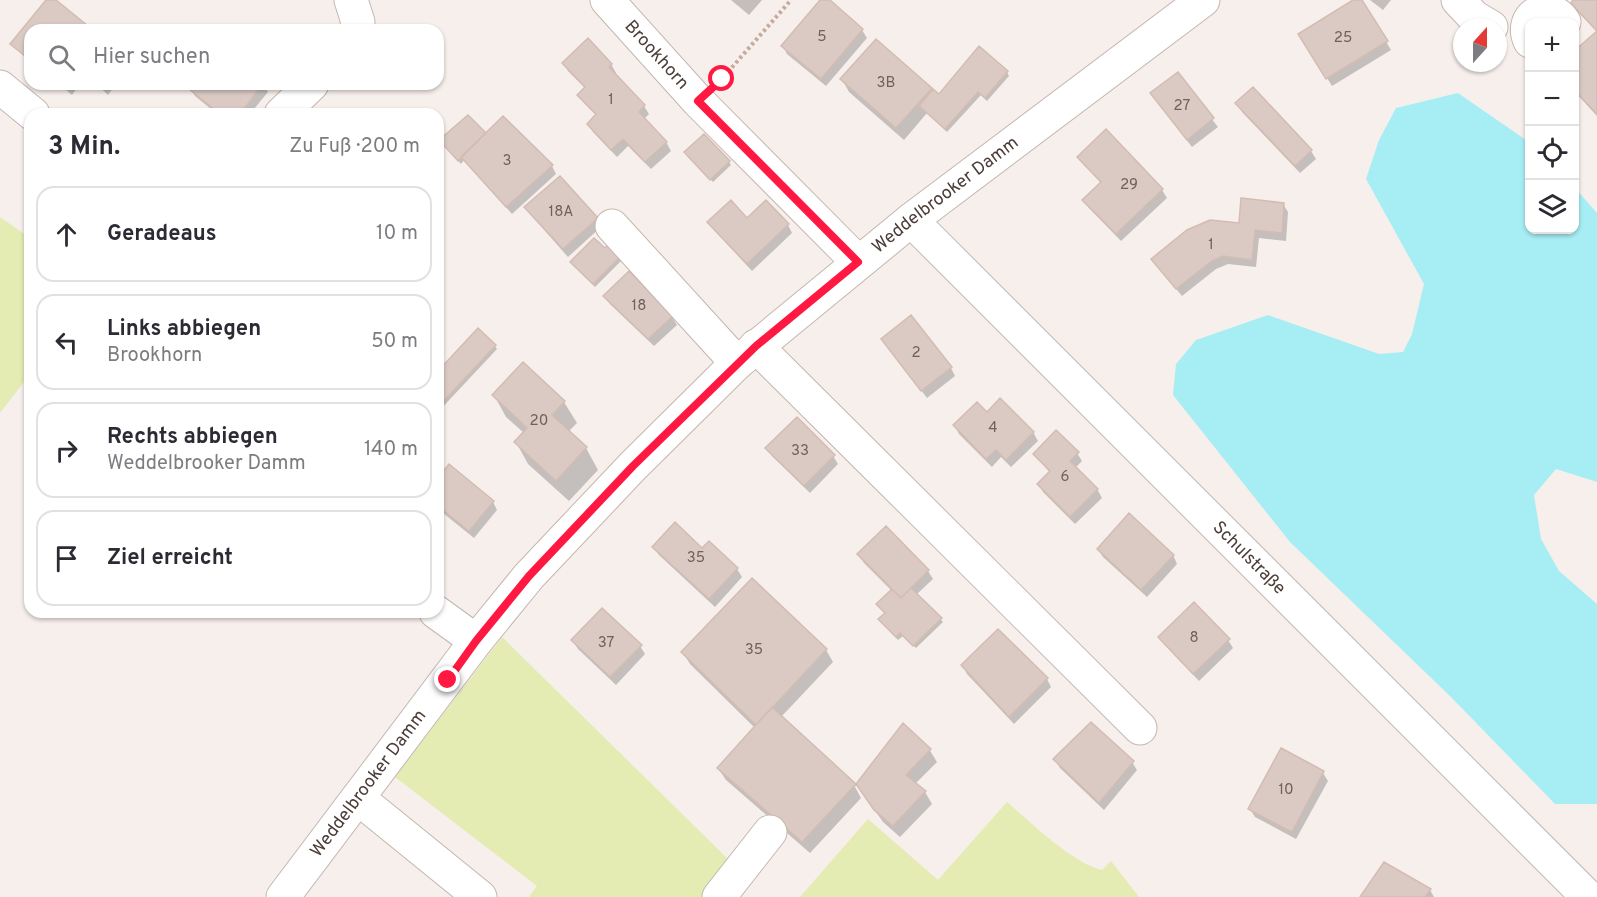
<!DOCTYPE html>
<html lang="de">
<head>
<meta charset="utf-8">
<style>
	:root { --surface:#fff; --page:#f2f2f3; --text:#2b2b33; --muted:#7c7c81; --line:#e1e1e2 }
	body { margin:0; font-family:Overpass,sans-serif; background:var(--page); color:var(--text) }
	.controls { position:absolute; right:18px; top:18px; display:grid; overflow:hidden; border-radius:12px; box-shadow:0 2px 4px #0004 }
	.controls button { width:54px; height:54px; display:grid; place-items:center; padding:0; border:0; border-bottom:2px solid var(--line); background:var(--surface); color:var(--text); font:30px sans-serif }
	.compass { position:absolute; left:1453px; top:18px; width:54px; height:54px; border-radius:50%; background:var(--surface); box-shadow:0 2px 4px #0004; rotate:21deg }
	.stop { position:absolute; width:18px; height:18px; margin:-14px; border:4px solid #ff1942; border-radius:50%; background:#fff }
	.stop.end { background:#ff1942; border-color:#fff; box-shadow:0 2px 6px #0008 }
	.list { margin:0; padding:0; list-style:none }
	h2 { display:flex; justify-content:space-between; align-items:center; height:78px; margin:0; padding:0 24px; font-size:26px }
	h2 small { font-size:20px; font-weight:400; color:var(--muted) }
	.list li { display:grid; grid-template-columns:39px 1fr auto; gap:18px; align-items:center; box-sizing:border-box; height:96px; margin:0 12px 12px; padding:0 12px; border:2px solid var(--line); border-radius:18px }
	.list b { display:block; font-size:22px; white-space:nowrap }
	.list p { margin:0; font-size:20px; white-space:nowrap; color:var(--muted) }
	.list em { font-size:20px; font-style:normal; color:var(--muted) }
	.icon { flex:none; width:33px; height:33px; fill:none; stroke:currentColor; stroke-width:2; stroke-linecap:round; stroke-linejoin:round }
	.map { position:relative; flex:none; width:1597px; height:897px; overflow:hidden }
	.search { position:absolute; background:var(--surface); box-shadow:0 2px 4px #0004; left:24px; top:24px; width:420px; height:66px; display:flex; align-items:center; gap:15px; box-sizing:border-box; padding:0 21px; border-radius:18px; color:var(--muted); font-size:22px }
	.panel { position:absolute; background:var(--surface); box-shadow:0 2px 4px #0004; left:24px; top:108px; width:420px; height:510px; border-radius:18px }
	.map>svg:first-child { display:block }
	.green { fill:#e4ebb3 }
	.water { fill:#a6eef4 }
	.shadow { fill:#0003 }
	.building { fill:#dbcac3; stroke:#d3bcb2; stroke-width:1.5 }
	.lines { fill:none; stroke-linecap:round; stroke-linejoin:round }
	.minor-casing { stroke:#c5b6b0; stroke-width:35 }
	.path { stroke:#c5aa9d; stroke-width:4; stroke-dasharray:3 3; stroke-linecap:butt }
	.minor { stroke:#fff; stroke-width:33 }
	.route { stroke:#ff1942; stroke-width:8 }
	.labels { text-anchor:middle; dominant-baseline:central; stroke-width:6; stroke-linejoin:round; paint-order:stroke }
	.number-label { font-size:15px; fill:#6f605b }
	.street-label { font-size:18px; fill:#4b3d38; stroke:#fff }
</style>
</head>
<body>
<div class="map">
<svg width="1597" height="897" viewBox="0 0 1597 897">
	<rect width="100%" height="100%" fill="#f6efeb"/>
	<path class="green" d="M0,217L30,238V374L0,413Z
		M502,637L731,862L701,897H529L537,886L395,777Z
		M1007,802C1030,822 1074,864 1102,870L1111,861L1139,897H800L868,819L938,880Z"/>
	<path class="water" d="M1458,93L1529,142L1530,230H1574L1575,188L1597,213V482L1556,469L1534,495L1541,539L1559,571L1597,604V804H1555L1451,697L1290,542L1173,395L1176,364L1196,340L1268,315L1379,354L1403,352L1412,334L1424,284L1366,179L1379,140L1396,108Z"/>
	<path class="shadow" d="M731,0H762L749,15Z
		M822,0H827L862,30L867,38L826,86L787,54L783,46Z
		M1356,0H1361L1391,50L1332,86L1300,34Z
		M1370,0H1391L1383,10Z
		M1575,0H1597V32L1577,11L1572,3Z
		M1597,32V116L1574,91V53Z
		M564,63L611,64L616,73L614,75L644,106L649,114L644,119L666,142L671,151L651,169L628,146L617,157L593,132L588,124L597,116L584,103L579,95L586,89L568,71Z
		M1007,72L1009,76L987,101L981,95L947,132L927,113L904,140L849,92L842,79L931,89L939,96Z
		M1177,74L1218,127L1192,147L1157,102Z
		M59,84H80L72,95Z
		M96,84H116L108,95Z
		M193,84H263L268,92L250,114H217L195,96L190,88Z
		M1237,103L1311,151L1316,159L1300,173L1242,112Z
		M503,118L552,166L556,174L512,214L464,160L461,164L443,144L486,135Z
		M688,156L729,162L731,165L713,182Z
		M1079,157L1162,190L1167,198L1121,241L1089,208L1084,200L1101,183L1084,165Z
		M766,202L788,225L792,233L752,271L714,230L709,222L747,220Z
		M1283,204L1288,212L1286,241L1259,238L1256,267L1228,264L1216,269L1182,296L1158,267Z
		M526,207L597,219L601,227L568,257L531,215Z
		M627,255L595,287L574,266Z
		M629,273L672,317L677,325L654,346L610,304L605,296Z
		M495,346L497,349L438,412V373Z
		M888,347L951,368L955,376L927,398Z
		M494,395L564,402L577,423L568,432L586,448L598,470L569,501L528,464L516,442L524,433L506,417Z
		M987,414L1033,432L1038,441L1011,467L1001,457L992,467L959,434L955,426Z
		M767,448L833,456L838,464L810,493L772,456Z
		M1077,453L1082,461L1075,468L1097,489L1102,498L1075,524L1043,492L1039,484L1050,473L1035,454Z
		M438,480L493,502L497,510L474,538L438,509Z
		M654,547L702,550L737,569L742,577L715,607L659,555Z
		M1098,549L1173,555L1177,564L1147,597L1103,557Z
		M859,555L928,571L933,579L916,595L943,622L916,648L903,636L898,640L882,623L892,591L864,563Z
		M1160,637L1228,640L1233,648L1199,681L1165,645Z
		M573,641L640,646L645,654L616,685L578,649Z
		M826,650L833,662L781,717L854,785L861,798L810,853L726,780L718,768L755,728L690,664L683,652Z
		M963,666L1047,679L1051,687L1014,724L967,674Z
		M929,749L937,762L915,784L925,792L932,804L900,837L883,822L857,785Z
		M1055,759L1132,762L1137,770L1104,810L1060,768Z
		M1323,773L1328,781L1296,839L1255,817L1250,809Z
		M1430,890L1434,897H1362Z"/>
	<path class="building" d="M46,0H56L93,30H30V60L10,44Z
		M820,0H830L863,29L821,79L781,46Z
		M1353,0H1362L1388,41L1326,79L1298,34Z
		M1573,0H1597V114L1574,90V51L1597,31L1571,3Z
		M588,38L612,64L609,67L645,105L639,112L667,142L645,162L623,139L611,150L587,124L596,114L577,95L585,87L562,63Z
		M876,39L932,88L896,128L840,79Z
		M979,46L1008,71L985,98L978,92L945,129L919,106L933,89L939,94Z
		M1178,72L1214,118L1187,140L1150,93Z
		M191,84H263L240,114H220L188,88Z
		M1253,87L1312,150L1295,166L1235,103Z
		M468,115L486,133L458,161L439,140Z
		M503,116L553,165L506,207L461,157Z
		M1106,129L1163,189L1116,234L1082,200L1101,182L1077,157Z
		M704,134L730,161L710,180L684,152Z
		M560,176L598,218L563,249L524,207Z
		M1241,198L1284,203L1282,233L1255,230L1252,260L1223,256L1212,261L1176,289L1151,259L1187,230L1210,220L1239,223Z
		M731,200L747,218L766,200L789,224L747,264L707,222Z
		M594,238L605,248L614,238L626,251L593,284L570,262Z
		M629,271L673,316L648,339L603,296Z
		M911,315L952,367L921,391L881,339Z
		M478,328L496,345L438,407V371Z
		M523,362L565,401L552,415L587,447L556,481L514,442L527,428L492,395Z
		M1000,398L1034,432L1006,460L996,450L986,459L953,425L977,402L987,412Z
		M797,417L835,455L804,486L765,448Z
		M1056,430L1079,452L1070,461L1098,489L1070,517L1037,484L1050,471L1033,454Z
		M449,464L494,501L469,531L438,506V478Z
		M1129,513L1174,555L1141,590L1097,549Z
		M675,522L702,548L709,541L738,568L709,599L652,547Z
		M886,526L929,570L901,598L857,554Z
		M752,578L827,649L756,725L681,652Z
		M911,588L942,618L913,646L900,633L896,637L878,619L885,613L876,604L892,589L901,598Z
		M1194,602L1230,639L1193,674L1158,637Z
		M602,608L642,645L610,677L571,640Z
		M998,629L1048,678L1009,717L961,665Z
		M772,707L856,784L802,842L717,768Z
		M1091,722L1134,761L1099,803L1053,759Z
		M903,723L931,749L906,775L926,791L893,826L874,810L856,784Z
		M1281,748L1324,771L1292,832L1248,809Z
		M1384,862L1431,889L1425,897H1360Z"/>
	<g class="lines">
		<defs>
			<g id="minor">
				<path d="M351,0L358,22L356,30"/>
				<path id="s1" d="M607,0L698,101L858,262"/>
				<path d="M1458,0L1474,17L1491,27"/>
				<path d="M1530,41C1518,14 1550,0 1564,22"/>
				<path d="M0,87L33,114"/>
				<path d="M281,114L312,84"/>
				<path id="s2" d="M911,220L1588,897"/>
				<path d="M612,226L737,363"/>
				<path d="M756,346L1140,728"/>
				<path d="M436,612L476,641"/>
				<path d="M358,798L480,897"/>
				<path id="s3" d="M283,897L476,641L529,576L633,466L737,363L911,220L1203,0"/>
				<path d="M719,897L770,832"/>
			</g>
		</defs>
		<use href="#minor" class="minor-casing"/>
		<path class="path" d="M720,81L791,0"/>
		<use href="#minor" class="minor"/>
	</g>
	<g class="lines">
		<path class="route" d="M448,680L476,641L529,576L633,466L756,346L858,262L698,101L722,79"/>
	</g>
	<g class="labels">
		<g class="number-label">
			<text x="822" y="37">5</text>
			<text x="1343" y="38">25</text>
			<text x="886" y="83">3B</text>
			<text x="611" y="100">1</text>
			<text x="1182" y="106">27</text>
			<text x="507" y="161">3</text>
			<text x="1129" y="185">29</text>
			<text x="561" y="212">18A</text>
			<text x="1211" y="245">1</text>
			<text x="639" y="306">18</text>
			<text x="916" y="353">2</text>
			<text x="539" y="421">20</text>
			<text x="993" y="428">4</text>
			<text x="800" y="451">33</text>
			<text x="1065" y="477">6</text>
			<text x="696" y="558">35</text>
			<text x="1194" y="638">8</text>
			<text x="606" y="643">37</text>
			<text x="754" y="650">35</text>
			<text x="1286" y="790">10</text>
		</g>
		<g class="street-label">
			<text stroke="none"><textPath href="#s1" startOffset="74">Brookhorn</textPath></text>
			<text stroke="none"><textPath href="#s3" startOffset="970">Weddelbrooker Damm</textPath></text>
			<text stroke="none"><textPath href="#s2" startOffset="478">Schulstraße</textPath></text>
			<text stroke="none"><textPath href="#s3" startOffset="142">Weddelbrooker Damm</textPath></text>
		</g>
	</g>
</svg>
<div class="controls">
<button>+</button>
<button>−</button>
<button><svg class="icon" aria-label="locate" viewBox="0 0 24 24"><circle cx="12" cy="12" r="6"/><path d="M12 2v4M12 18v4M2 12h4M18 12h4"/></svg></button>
<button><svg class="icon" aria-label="layers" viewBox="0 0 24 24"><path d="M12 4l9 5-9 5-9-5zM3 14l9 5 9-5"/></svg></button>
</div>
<svg class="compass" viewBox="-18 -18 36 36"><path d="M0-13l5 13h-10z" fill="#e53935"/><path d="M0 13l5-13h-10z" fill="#7c7c81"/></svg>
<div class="stop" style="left:722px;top:79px"></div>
<div class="stop end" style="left:448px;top:680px"></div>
<div class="search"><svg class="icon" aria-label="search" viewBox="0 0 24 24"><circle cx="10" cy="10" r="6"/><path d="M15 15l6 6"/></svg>Hier suchen</div>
<section class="panel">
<h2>3 Min.<small>Zu Fuß · 200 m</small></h2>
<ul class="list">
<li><svg class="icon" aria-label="ahead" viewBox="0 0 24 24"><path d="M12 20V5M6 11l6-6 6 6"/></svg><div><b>Geradeaus</b></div><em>10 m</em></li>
<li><svg class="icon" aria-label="left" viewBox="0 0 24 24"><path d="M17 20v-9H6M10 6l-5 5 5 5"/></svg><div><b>Links abbiegen</b><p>Brookhorn</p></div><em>50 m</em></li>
<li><svg class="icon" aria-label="right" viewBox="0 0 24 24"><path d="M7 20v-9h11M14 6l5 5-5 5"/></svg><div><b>Rechts abbiegen</b><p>Weddelbrooker Damm</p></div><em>140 m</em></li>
<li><svg class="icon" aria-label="arrive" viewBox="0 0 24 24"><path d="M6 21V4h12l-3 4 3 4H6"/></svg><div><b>Ziel erreicht</b></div></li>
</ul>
</section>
</div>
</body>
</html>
